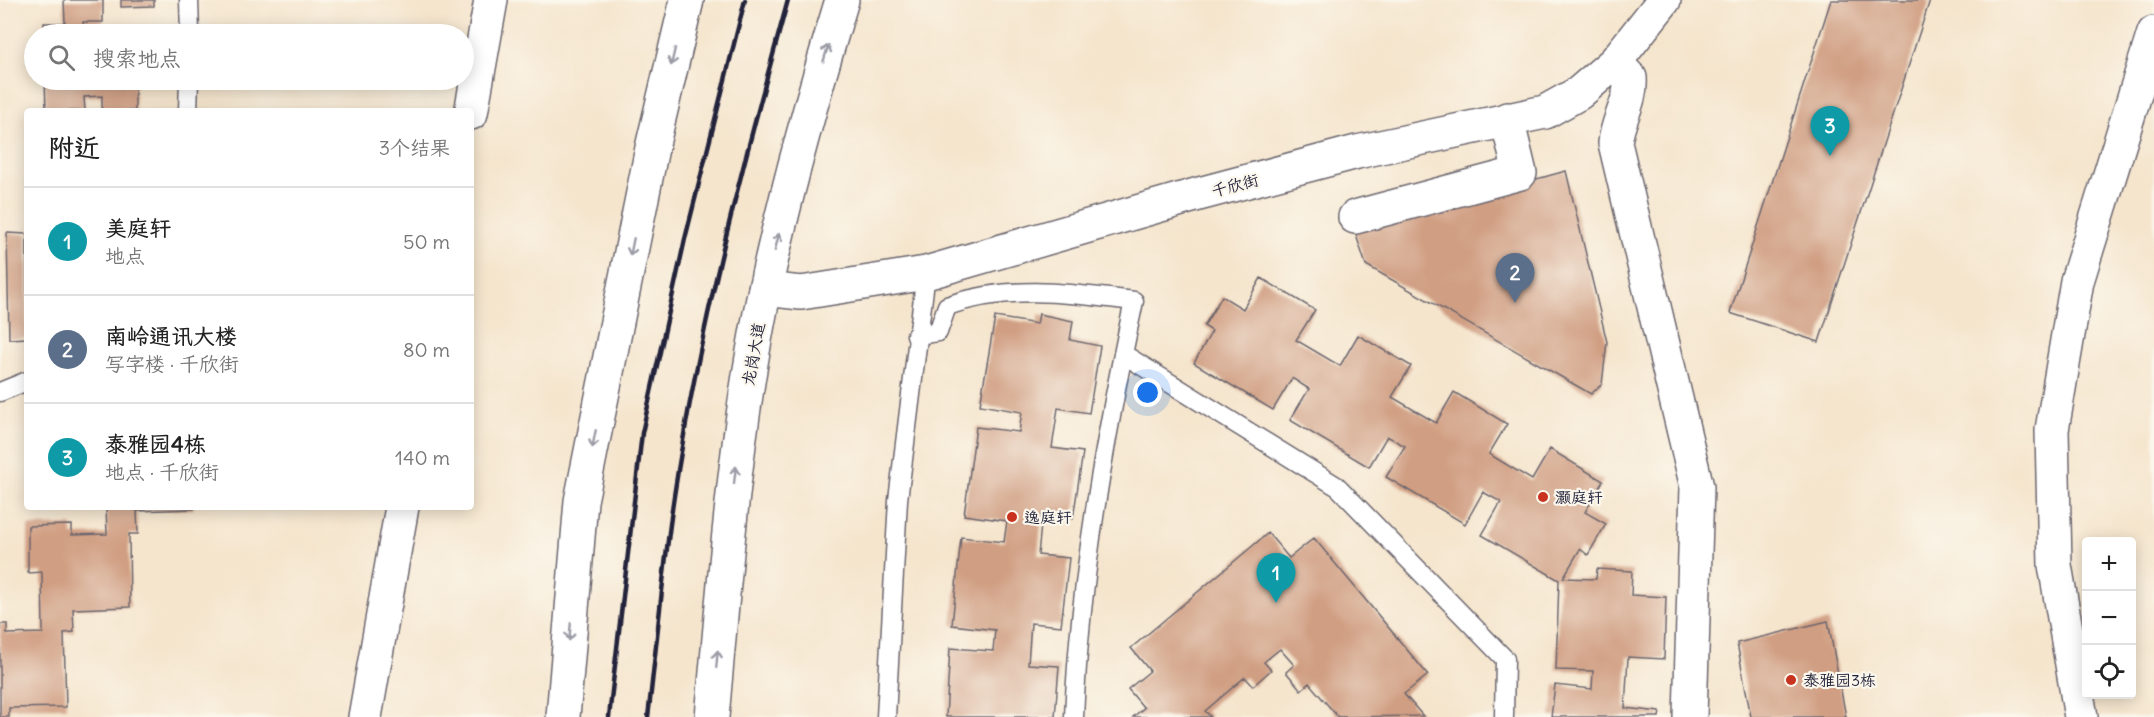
<!DOCTYPE html>
<html lang="zh">
<head>
<meta charset="utf-8">
<style>
	:root { --surface:#fff; --page:#f2f2f2; --text:#222; --muted:#767676; --line:#e0e0e0; --accent:#0f766e }
	body { margin:0; font-family:Delius,"LXGW WenKai TC",sans-serif; background:var(--page); color:var(--text) }
	.controls { position:absolute; right:18px; bottom:18px; display:grid; overflow:hidden; border-radius:6px; box-shadow:0 3px 15px #0003 }
	.controls button { width:54px; height:54px; display:grid; place-items:center; padding:0; border:0; border-bottom:2px solid var(--line); background:var(--surface); color:var(--text); font:30px sans-serif }
	.you { position:absolute; left:1148px; top:393px; width:21px; height:21px; margin:-15px; border:4px solid #fff; border-radius:50%; background:#1a73e8; box-shadow:0 0 0 9px #1a73e833 }
	.badge { display:grid; place-items:center; width:39px; height:39px; border-radius:50%; background:var(--accent); color:#fff; font-size:20px; font-weight:700 }
	.pin { position:absolute; translate:-50% -50px; filter:drop-shadow(0 2px 3px #0008) }
	.pin::after { content:''; position:absolute; top:32px; width:21px; height:18px; background:inherit; clip-path:polygon(0 0,100% 0,50% 100%) }
	.list { margin:0; padding:0; list-style:none }
	h2 { display:flex; justify-content:space-between; align-items:center; height:78px; margin:0; padding:0 24px; font-size:26px }
	h2 small { font-size:20px; font-weight:400; color:var(--muted) }
	.list li { display:grid; grid-template-columns:39px 1fr auto; gap:18px; align-items:center; box-sizing:border-box; height:108px; padding:0 24px; border-top:2px solid var(--line) }
	.list b { display:block; font-size:22px; white-space:nowrap }
	.list p { margin:0; font-size:20px; white-space:nowrap; color:var(--muted) }
	.list em { font-size:20px; font-style:normal; color:var(--muted) }
	.icon { flex:none; width:33px; height:33px; fill:none; stroke:currentColor; stroke-width:2; stroke-linecap:round; stroke-linejoin:round }
	.map { position:relative; flex:none; width:2154px; height:717px; overflow:hidden }
	.search { position:absolute; background:var(--surface); box-shadow:0 3px 15px #0003; left:24px; top:24px; width:450px; height:66px; display:flex; align-items:center; gap:15px; box-sizing:border-box; padding:0 21px; border-radius:33px; color:var(--muted); font-size:22px }
	.panel { position:absolute; background:var(--surface); box-shadow:0 3px 15px #0003; left:24px; top:108px; width:450px; height:402px; border-radius:6px }
	.map>svg:first-child { display:block }
	.building { fill:#d09e82 }
	.lines { fill:none; stroke-linecap:round; stroke-linejoin:round }
	.service-casing { stroke:#6c666e; stroke-width:21 }
	.minor-casing { stroke:#6c666e; stroke-width:36 }
	.tertiary-casing { stroke:#6c666e; stroke-width:36 }
	.trunk-casing { stroke:#6c666e; stroke-width:36 }
	.service { stroke:#fff; stroke-width:18 }
	.minor { stroke:#fff; stroke-width:33 }
	.tertiary { stroke:#fff; stroke-width:33 }
	.trunk { stroke:#fff; stroke-width:33 }
	.rail { stroke:#22223b; stroke-width:4.5 }
	.oneway { stroke:#9c9ca7 }
	.poi-dot { fill:#c8321e; stroke:#fbf7ec; stroke-width:2 }
	.labels { text-anchor:middle; dominant-baseline:central; stroke-width:4.5; stroke-linejoin:round; paint-order:stroke }
	.street-label { font-size:16px; fill:#22223b; stroke:#fbf7ec }
	.poi-label { font-size:16px; fill:#22223b; stroke:#fbf7ec; text-anchor:start }
</style>
</head>
<body>
<div class="map">
<svg width="2154" height="717" viewBox="0 0 2154 717">
	<rect width="100%" height="100%" fill="#fbf7ec"/>
	<filter id="ink" filterUnits="userSpaceOnUse"><feTurbulence type="fractalNoise" baseFrequency=".0167" numOctaves="2"/><feDisplacementMap in="SourceGraphic" scale="12" xChannelSelector="R" yChannelSelector="G"/><feConvolveMatrix kernelMatrix="1 2 1 2 8 2 1 2 1" color-interpolation-filters="sRGB"/></filter>
	<filter id="wash" filterUnits="userSpaceOnUse"><feTurbulence type="fractalNoise" baseFrequency=".008" numOctaves="4" result="noise"/><feDisplacementMap in="SourceGraphic" scale="24" xChannelSelector="R" yChannelSelector="G"/><feGaussianBlur stdDeviation="1.35" result="paint"/><feColorMatrix in="noise" values="0 0 0 0 0 0 0 0 0 0 0 0 0 0 0 0 0 1.4 0 .05"/><feComposite in="paint" operator="in"/></filter>
	<g filter="url(#wash)">
		<rect width="100%" height="100%" fill="#f5e5cd"/>
		<g id="blocks">
			<path class="building" d="M64,0H103V22H83V34H44V23H65Z
				M121,0H154V6L121,7Z
				M1831,0H1930L1819,342L1730,313Z
				M45,80H135V111H102V96L84,97L85,111H46Z
				M1566,171L1607,342L1602,384L1591,394L1366,265L1354,229Z
				M7,233L27,234V338L9,339Z
				M1261,278L1315,310L1296,340L1340,366L1358,335L1411,366L1392,397L1436,423L1454,392L1507,424L1489,454L1532,480L1550,449L1603,481L1585,512L1606,524L1588,555L1580,549L1563,578L1596,579L1597,569L1632,571L1631,595L1666,597L1664,659L1628,657L1625,708L1660,712L1659,717H1551L1555,685L1592,689L1593,671L1556,670L1559,580L1482,535L1501,502L1483,492L1465,524L1386,477L1405,446L1387,436L1369,467L1290,420L1309,389L1292,378L1273,410L1194,363L1212,331L1204,326L1222,296L1243,309Z
				M1039,314L1073,321L1070,340L1100,346L1089,413L1058,408L1052,448L1083,452L1073,519L1042,515L1038,555L1069,558L1061,626L1031,623L1028,664L1059,666L1055,717H946L950,648L993,651L995,630L952,625L961,537L1004,542L1007,521L964,515L976,427L1019,432L1022,412L980,405L995,317L1037,324Z
				M106,507H194V509L137,511L138,534H129L130,607L73,609L74,632L64,633L66,707L9,708V717H0V624H7V634L43,633L42,572L28,573V526L72,525V535L107,534Z
				M1268,533L1289,558L1314,538L1428,675L1404,694L1423,716L1338,717L1309,683L1301,690L1286,672L1294,665L1280,649L1264,662L1271,670L1253,686L1245,677L1205,711L1211,717H1133L1144,708L1128,689L1150,671L1131,648Z
				M1828,621L1846,717H1751L1737,643Z"/>
		</g>
	</g>
	<g filter="url(#ink)">
		<use href="#blocks" fill-opacity="0" stroke="#6c666e" stroke-width="1.5"/>
		<g class="lines">
			<defs>
				<path id="service" d="M189,0L190,34
					M188,111L189,80
					M916,335L938,332L947,306C1009,284 1070,293 1134,301C1105,438 1080,577 1074,717
					M1123,354L1338,487L1505,659L1504,717
					M0,392L27,381
					M886,717L898,500L926,273"/>
				<path id="minor" d="M1615,62L1630,78C1632,101 1617,120 1615,143L1697,487L1690,717
					M471,113L491,0
					M1355,217L1520,173L1507,119
					M365,717L402,507
					M2081,717L2055,565L2052,430L2077,281L2154,33"/>
				<path id="tertiary" d="M765,289L801,293L926,273L1199,194L1357,152L1545,112L1579,93L1615,62L1664,0"/>
				<path id="trunk" d="M563,717L581,501L652,148L687,0
					M712,717C725,574 735,430 765,289C786,192 813,95 842,0"/>
			</defs>
			<use href="#service" class="service-casing"/>
			<use href="#minor" class="minor-casing"/>
			<use href="#tertiary" class="tertiary-casing"/>
			<use href="#trunk" class="trunk-casing"/>
			<use href="#service" class="service"/>
			<use href="#minor" class="minor"/>
			<use href="#tertiary" class="tertiary"/>
			<use href="#trunk" class="trunk"/>
			<path class="rail" d="M609,717L642,433L685,239L745,0
				M648,717C657,643 663,569 674,496C699,329 743,163 788,0"/>
		</g>
		<defs><path id="oneway-shaft" d="M-6 0H5M1.5-3L5.5 0L1.5 3" fill="none" stroke-width="1.6" stroke-linecap="round" stroke-linejoin="round" transform="scale(1.5)"/></defs>
		<g class="oneway">
			<use href="#oneway-shaft" transform="translate(826 53) rotate(-73)"/>
			<use href="#oneway-shaft" transform="translate(673 57) rotate(103)"/>
			<use href="#oneway-shaft" transform="translate(777 242) rotate(-76)"/>
			<use href="#oneway-shaft" transform="translate(632 247) rotate(101)"/>
			<use href="#oneway-shaft" transform="translate(594 439) rotate(101)"/>
			<use href="#oneway-shaft" transform="translate(735 475) rotate(-83)"/>
			<use href="#oneway-shaft" transform="translate(570 632) rotate(95)"/>
			<use href="#oneway-shaft" transform="translate(717 659) rotate(-85)"/>
		</g>
	</g>
	<g class="poi-dot">
		<circle cx="1543" cy="497" r="6"/>
		<circle cx="1012" cy="517" r="6"/>
		<circle cx="1791" cy="680" r="6"/>
	</g>
	<g class="labels">
		<g class="street-label">
			<text transform="translate(1235 185) rotate(-15)">千欣街</text>
			<text transform="translate(753 354) rotate(-80)">龙岗大道</text>
		</g>
		<g class="poi-label">
			<text x="1555" y="497">灏庭轩</text>
			<text x="1024" y="517">逸庭轩</text>
			<text x="1803" y="680">泰雅园3栋</text>
		</g>
	</g>
</svg>
<div class="controls">
<button>+</button>
<button>−</button>
<button><svg class="icon" aria-label="locate" viewBox="0 0 24 24"><circle cx="12" cy="12" r="6"/><path d="M12 2v4M12 18v4M2 12h4M18 12h4"/></svg></button>
</div>
<div class="you"></div>
<div class="pin badge" style="left:1276px;top:603px;background:#0f9aa8">1</div>
<div class="pin badge" style="left:1515px;top:303px;background:#5c6f8a">2</div>
<div class="pin badge" style="left:1830px;top:156px;background:#0f9aa8">3</div>
<div class="search"><svg class="icon" aria-label="search" viewBox="0 0 24 24"><circle cx="10" cy="10" r="6"/><path d="M15 15l6 6"/></svg>搜索地点</div>
<section class="panel">
<h2>附近<small>3个结果</small></h2>
<ul class="list">
<li><span class="badge" style="background:#0f9aa8">1</span><div><b>美庭轩</b><p>地点</p></div><em>50 m</em></li>
<li><span class="badge" style="background:#5c6f8a">2</span><div><b>南岭通讯大楼</b><p>写字楼 · 千欣街</p></div><em>80 m</em></li>
<li><span class="badge" style="background:#0f9aa8">3</span><div><b>泰雅园4栋</b><p>地点 · 千欣街</p></div><em>140 m</em></li>
</ul>
</section>
</div>
</body>
</html>
